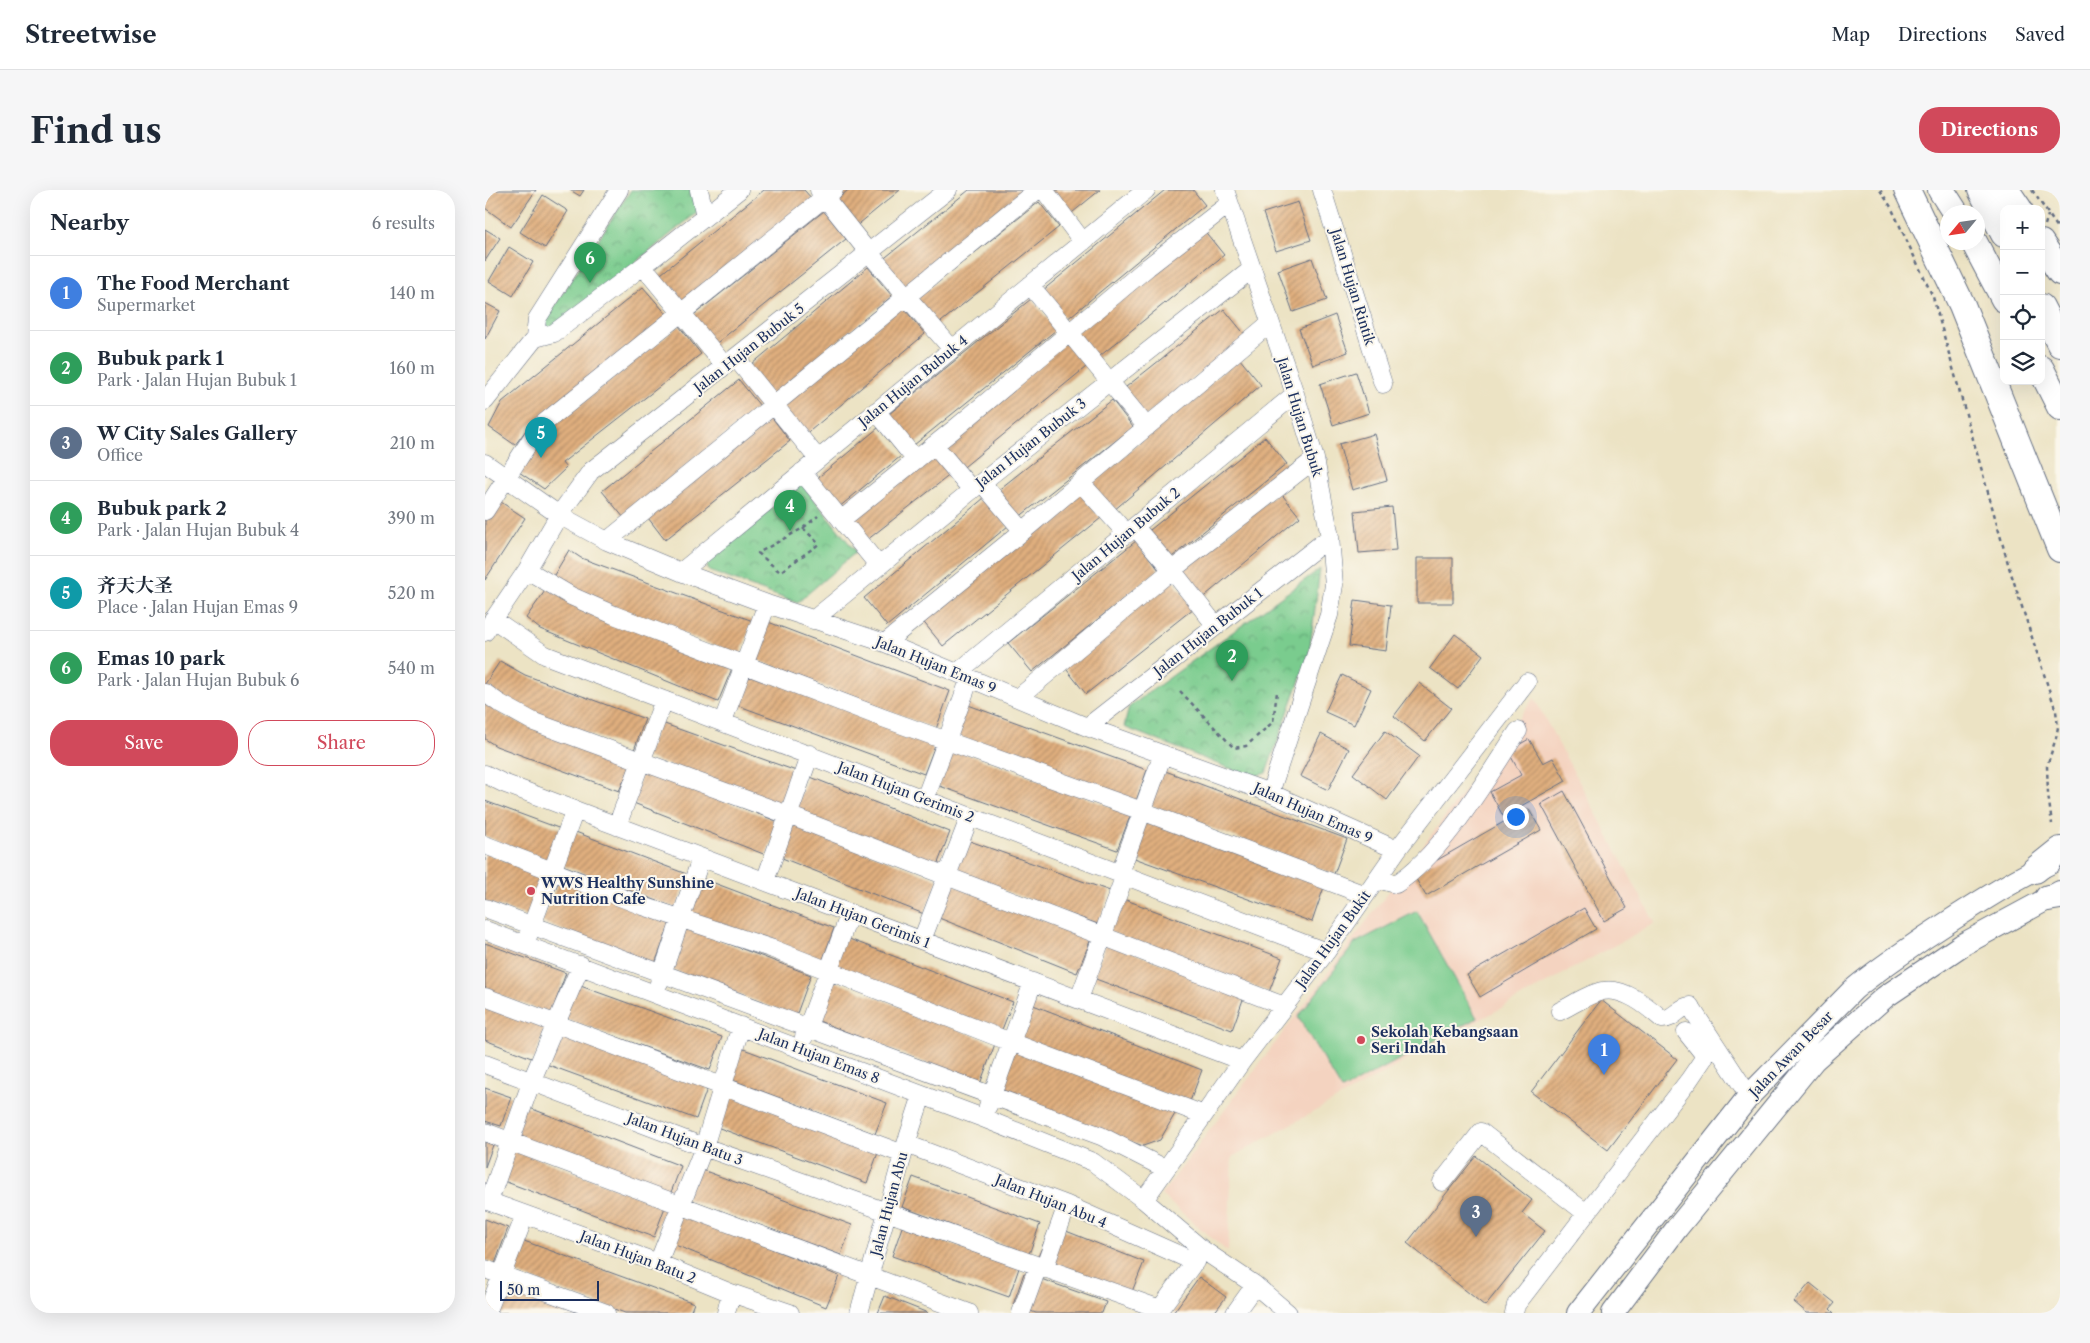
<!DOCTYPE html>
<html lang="en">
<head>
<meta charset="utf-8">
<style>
	:root { --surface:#fff; --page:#f6f6f7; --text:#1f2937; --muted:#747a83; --line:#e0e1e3; --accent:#d1495b }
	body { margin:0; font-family:"Libre Caslon Text","Noto Serif SC",serif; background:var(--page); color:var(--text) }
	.controls { position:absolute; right:15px; top:15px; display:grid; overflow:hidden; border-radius:10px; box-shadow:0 5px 20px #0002 }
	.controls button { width:45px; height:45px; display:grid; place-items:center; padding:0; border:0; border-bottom:1px solid var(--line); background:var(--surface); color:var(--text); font:25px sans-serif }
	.compass { position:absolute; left:1455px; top:15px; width:45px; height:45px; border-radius:50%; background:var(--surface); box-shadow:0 5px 20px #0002; rotate:241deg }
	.scale { position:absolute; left:15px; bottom:12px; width:99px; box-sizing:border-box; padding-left:5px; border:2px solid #1b2f5e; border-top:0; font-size:14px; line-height:18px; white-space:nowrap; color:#1b2f5e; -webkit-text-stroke:4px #fbf7ec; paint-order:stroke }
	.you { position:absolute; left:1030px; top:626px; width:18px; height:18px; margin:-12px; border:4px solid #fff; border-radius:50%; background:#1a73e8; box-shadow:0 0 0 8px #1a73e833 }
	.badge { display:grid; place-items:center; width:32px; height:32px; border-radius:50%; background:var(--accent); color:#fff; font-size:16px; font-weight:700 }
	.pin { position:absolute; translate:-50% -41px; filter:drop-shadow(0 1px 2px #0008) }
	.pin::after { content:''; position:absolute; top:26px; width:18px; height:15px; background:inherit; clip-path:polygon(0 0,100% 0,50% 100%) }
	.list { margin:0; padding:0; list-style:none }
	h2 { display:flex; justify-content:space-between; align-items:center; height:65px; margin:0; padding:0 20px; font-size:21px }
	h2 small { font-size:16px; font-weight:400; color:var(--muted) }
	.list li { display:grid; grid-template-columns:32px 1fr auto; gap:15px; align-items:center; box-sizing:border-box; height:75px; padding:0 20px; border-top:1px solid var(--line) }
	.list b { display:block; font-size:19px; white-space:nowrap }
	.list p { margin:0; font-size:16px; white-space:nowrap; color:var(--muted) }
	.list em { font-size:16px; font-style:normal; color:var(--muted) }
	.actions { display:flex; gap:10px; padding:15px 20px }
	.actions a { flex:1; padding:11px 0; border:1px solid var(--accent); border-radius:20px; text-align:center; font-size:18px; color:var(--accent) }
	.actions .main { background:var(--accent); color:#fff }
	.icon { flex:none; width:28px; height:28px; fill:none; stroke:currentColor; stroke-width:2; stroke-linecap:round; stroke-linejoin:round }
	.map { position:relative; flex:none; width:1575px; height:1123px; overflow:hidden; border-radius:20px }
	header { display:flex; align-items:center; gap:30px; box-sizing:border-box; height:70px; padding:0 25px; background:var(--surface); border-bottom:1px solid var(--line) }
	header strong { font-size:24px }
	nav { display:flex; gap:28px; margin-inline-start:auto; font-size:18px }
	.intro { display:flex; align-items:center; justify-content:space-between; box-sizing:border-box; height:120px; padding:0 30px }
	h1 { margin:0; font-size:35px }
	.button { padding:12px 22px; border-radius:20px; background:var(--accent); color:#fff; font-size:18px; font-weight:700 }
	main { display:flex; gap:30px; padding:0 30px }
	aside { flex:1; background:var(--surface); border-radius:20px; box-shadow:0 5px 20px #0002 }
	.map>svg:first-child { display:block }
	.built { fill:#f4d3c0 }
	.grass { fill:#7acc8e; stroke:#4a7e76 }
	.park { fill:url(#park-crowns); stroke:#4a7e76 }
	.building { fill:url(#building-hatch) }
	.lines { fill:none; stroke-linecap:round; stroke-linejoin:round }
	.minor-casing { stroke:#646e82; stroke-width:19 }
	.major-casing { stroke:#646e82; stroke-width:24 }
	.highway-casing { stroke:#646e82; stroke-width:28 }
	.path { stroke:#646e82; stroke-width:2.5; stroke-dasharray:4 4; stroke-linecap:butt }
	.minor { stroke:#fff; stroke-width:18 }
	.major { stroke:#fff; stroke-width:22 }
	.highway { stroke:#fff; stroke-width:26 }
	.poi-dot { fill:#d1495b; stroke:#fbf7ec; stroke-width:2 }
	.labels { text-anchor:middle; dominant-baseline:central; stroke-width:4; stroke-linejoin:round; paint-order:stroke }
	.street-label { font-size:14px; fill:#1b2f5e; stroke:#fbf7ec }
	.poi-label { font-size:14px; font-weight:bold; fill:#1b2f5e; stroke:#fbf7ec; text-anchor:start }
</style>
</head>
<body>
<header>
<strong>Streetwise</strong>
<nav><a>Map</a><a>Directions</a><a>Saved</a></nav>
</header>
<div class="intro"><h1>Find us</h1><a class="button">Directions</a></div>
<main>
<aside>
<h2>Nearby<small>6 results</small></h2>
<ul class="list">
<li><span class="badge" style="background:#3f7fe0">1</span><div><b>The Food Merchant</b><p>Supermarket</p></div><em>140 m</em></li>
<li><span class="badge" style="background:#2e9e5b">2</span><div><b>Bubuk park 1</b><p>Park · Jalan Hujan Bubuk 1</p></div><em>160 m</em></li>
<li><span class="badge" style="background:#5c6f8a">3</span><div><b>W City Sales Gallery</b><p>Office</p></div><em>210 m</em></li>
<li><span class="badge" style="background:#2e9e5b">4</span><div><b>Bubuk park 2</b><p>Park · Jalan Hujan Bubuk 4</p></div><em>390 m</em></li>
<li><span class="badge" style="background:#0f9aa8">5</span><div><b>齐天大圣</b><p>Place · Jalan Hujan Emas 9</p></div><em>520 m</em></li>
<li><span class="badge" style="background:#2e9e5b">6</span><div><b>Emas 10 park</b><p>Park · Jalan Hujan Bubuk 6</p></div><em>540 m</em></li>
</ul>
<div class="actions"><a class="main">Save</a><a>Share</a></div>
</aside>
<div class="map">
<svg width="1575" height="1123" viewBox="0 0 1575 1123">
	<defs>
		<pattern id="park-crowns" width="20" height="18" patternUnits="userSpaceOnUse" patternTransform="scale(1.25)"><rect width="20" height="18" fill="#7acc8e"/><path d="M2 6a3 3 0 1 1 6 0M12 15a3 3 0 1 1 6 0" fill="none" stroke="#63a677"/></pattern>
		<pattern id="building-hatch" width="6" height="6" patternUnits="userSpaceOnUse" patternTransform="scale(1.25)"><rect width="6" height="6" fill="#e0af7e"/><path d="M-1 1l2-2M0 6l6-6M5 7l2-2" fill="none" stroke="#b58f6a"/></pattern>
	</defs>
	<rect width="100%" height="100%" fill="#fbf7ec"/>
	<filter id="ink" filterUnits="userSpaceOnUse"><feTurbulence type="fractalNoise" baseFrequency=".02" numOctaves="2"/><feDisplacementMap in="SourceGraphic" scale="10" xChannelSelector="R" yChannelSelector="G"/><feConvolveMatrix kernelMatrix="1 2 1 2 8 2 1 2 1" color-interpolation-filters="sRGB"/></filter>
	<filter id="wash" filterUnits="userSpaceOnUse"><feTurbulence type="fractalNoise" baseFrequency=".0096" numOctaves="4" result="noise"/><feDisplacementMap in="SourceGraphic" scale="20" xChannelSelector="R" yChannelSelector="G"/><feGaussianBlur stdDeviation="1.12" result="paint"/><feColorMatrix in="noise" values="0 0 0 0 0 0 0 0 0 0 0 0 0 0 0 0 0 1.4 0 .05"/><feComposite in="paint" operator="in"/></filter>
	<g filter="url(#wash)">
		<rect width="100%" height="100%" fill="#ece3c4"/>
		<path class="built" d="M1049,508L1170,733L747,967L743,1062L676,1005Z"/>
		<path class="grass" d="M932,721L992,828L857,900L813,827L870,753Z"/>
		<path class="park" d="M146,0H212L215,20L36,166Z
			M317,294L371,362L312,413L224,381L220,370Z
			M835,379L824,465L781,583L766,587L639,537L644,517Z"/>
		<g id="blocks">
			<path class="building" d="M9,0H51L26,37L0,18V13Z
				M85,0H99L95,6Z
				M279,0H319L328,10L195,118L171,88Z
				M363,0H415L369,38L348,13Z
				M484,0H547L420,102L396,71Z
				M564,0H615L582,27Z
				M680,0H708L720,15L581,130L557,101Z
				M58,5L83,21L60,58L35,42Z
				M554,12L574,37L451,136L430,110Z
				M813,12L826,50L791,61L778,23Z
				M339,21L361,49L228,156L205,128Z
				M0,39L15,48L0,71Z
				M718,39L739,65L610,170L589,144Z
				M24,57L48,72L28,106L4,91Z
				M827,68L842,110L808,122L793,80Z
				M383,77L407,106L285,208L261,179Z
				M158,97L184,127L44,236L30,255L4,237L17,212Z
				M546,109L571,140L424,259L399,228Z
				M0,113L15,121L0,149Z
				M417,116L440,144L319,246L295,217Z
				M739,119L761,146L658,229L636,201Z
				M850,125L863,162L828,175L814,139Z
				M194,136L216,164L77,273L81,278L59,299L34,282L55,245Z
				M580,151L601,177L474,281L453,255Z
				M754,168L776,195L628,321L605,294Z
				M871,182L884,223L848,235L835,194Z
				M254,190L275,216L139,328L117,301Z
				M627,210L648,237L533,328L512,301Z
				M285,225L305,251L180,350L160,324Z
				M393,238L416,266L353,318L330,290Z
				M889,244L902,290L867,300L854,254Z
				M780,247L802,274L682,371L660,344Z
				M447,261L466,284L377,354L359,330Z
				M594,301L616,328L458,456L436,429Z
				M794,301L815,327L715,410L694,384Z
				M499,308L523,336L402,436L379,408Z
				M13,310L40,328L0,390V330Z
				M907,317L911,360L874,363L870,321Z
				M651,351L674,380L547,482L523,453Z
				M84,360L96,368L268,431L255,465L78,398L66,390Z
				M932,368H968V413H932Z
				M686,389L709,418L601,504L578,475Z
				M62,398L248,476L233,512L55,439L41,428Z
				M870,410L906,415L901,461L864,456Z
				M278,430L465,501L451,539L264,467Z
				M970,444L998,465L973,499L945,478Z
				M15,471L40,485L160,529L149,560L22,514L0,498V494Z
				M262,479L452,550L439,584L249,514Z
				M857,485L886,499L869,535L840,522Z
				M934,493L966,518L940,551L909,526Z
				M0,512L21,527L146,575L134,601L11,556L0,549Z
				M475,512L662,580L651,611L464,543Z
				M174,532L314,582L302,617L161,567Z
				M900,541L934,566L902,610L868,584Z
				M836,544L864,559L843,600L815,586Z
				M1044,549L1058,573L1068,568L1081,591L1018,626L1005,602L1036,585L1023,561Z
				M465,558L646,624L632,660L452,595Z
				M675,579L862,649L849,684L662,614Z
				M159,580L294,632L281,665L146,612Z
				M323,586L465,642L451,678L309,621Z
				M1079,601L1142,718L1119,731L1056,614Z
				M0,611L76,639L64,671L0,646Z
				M1043,618L1056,640L941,706L928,684Z
				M654,626L840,694L827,732L641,665Z
				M305,632L453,690L439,724L292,666Z
				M88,641L204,685L191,718L75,674Z
				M482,650L625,701L613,734L470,683Z
				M0,663L62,686L46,727L0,712Z
				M75,688L186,731L169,776L57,732Z
				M216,688L349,738L336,775L203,726Z
				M463,692L606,749L592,783L449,726Z
				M633,707L797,768L784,802L621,741Z
				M1099,718L1111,739L995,807L982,785Z
				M194,735L326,785L311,826L178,776Z
				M359,747L528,812L516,842L348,778Z
				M0,753L81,783L66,824L0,800Z
				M621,753L760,804L747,840L608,788Z
				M341,788L510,854L495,894L326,828Z
				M90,794L237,847L225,880L78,828Z
				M1116,810L1192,869L1123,960L1046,902Z
				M543,813L717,880L704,914L530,848Z
				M0,814L60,838L49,869L0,850Z
				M73,841L223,896L211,929L61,874Z
				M248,855L402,913L390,944L237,886Z
				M524,858L691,922L675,950L658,956L508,900Z
				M0,898L26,907L16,936L0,931Z
				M233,900L394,960L382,993L221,933Z
				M37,915L196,976L185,1005L26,945Z
				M0,952L8,955L0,977Z
				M20,956L180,1017L169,1047L8,987Z
				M991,966L1047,1010L1037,1023L1060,1041L1000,1116L922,1053Z
				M212,978L367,1035L356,1065L201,1008Z
				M428,987L555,1034L544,1064L417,1017Z
				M195,1022L354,1086L341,1117L183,1052Z
				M0,1029L23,1038L10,1074L0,1070Z
				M566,1035L659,1072L646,1104L553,1067Z
				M417,1037L534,1078L524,1107L407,1066Z
				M31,1048L209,1113L205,1123H140L19,1079Z
				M539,1083L621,1112L617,1123H551L528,1115Z
				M714,1087L741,1107L729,1123H688Z
				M15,1093L95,1123H14L5,1120Z
				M1325,1093L1350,1113L1345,1119L1349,1123H1322L1309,1112Z
				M400,1106L443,1123H393Z"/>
		</g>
	</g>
	<g filter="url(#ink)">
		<use href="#blocks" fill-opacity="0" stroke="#646e82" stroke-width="1"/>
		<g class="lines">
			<defs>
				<path id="minor" d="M214,0L220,26
					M334,0L384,63L467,159
					M559,0L598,52
					M740,0L810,204L830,269L845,347L849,395L844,425L785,603
					M837,0L898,194
					M158,76L240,176
					M545,95L662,237
					M50,148L69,143L158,76L254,0
					M251,168L333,269
					M0,211L50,148L52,129L134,0
					M391,221L431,270
					M449,255L487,300
					M0,273L74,325L122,351L196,382L282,414L400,453L602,537L785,603L912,660
					M317,282L394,376
					M497,293L538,341
					M596,293L642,344
					M0,321L54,237L349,0
					M356,330L473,236L663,77L744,14
					M650,337L687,380L731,436
					M122,351L552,0
					M42,380L86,406L129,425L398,528L657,621L880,705
					M196,382L661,0
					M8,429L60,465L841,762
					M328,430L487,300L767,79
					M0,442L42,380L74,325L106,281L463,0
					M400,453L538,341L785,133
					M472,483L810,204
					M0,503L14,513L49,532L303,625L799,816
					M533,508L687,380L830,269
					M238,531L282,414
					M602,537L845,347
					M0,584L18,593L757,871
					M440,609L485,488
					M132,636L179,510
					M0,655L158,716L288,759L510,846L719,925
					M635,683L678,564
					M892,689L911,694C958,664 1002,587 1033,541
					M280,691L325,564
					M0,718L616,946L681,979
					M0,740L498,928L608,972L659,1010L718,1060L770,1095L803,1123
					M43,746L90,620
					M437,750L485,626
					M174,793L216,668
					M0,807L418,964
					M594,809L640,685
					M1075,821C1088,815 1104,803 1118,801C1139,797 1162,816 1177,829C1189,830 1193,817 1205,816L1264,906
					M319,847L365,723
					M0,874L219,957L675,1119
					M503,916L548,792
					M0,942L484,1123
					M421,954L582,1015L710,1072
					M957,992L996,942L1101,1023
					M0,1010L173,1073L246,1103L305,1123
					M659,1010L757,871L841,762L912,660L1042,492
					M4,1011L47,890L96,775
					M173,1073L219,957L256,836
					M0,1079L121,1123
					M559,1079L582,1015
					M2,1123L40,1025
					M241,1123L246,1103
					M374,1123L421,954L437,905
					M536,1123L553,1076
					M672,1123L716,1063
					M750,1123L770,1095
					M1029,1123L1031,1115L1204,890L1219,868L1217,862L1201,842"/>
				<path id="major" d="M1093,1123L1264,906L1368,800C1390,781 1415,765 1439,748C1480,721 1521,694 1565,673
					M1128,1123L1192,1038L1329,870L1400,807L1477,755L1575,702"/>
				<path id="highway" d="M1422,0L1477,115L1575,359
					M1456,0L1470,22
					M1496,0L1519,44
					M1521,0L1534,19
					M1489,52L1519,109
					M1556,53L1575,82
					M1556,117L1575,154
					M1556,179L1575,217
					M1550,680L1575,660
					M1563,708L1575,706"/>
			</defs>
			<use href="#minor" class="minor-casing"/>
			<use href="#major" class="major-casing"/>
			<use href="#highway" class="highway-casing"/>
			<path class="path" d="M1395,0L1406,17L1448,107L1524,377L1571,521L1573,537L1571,548L1562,576L1563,604L1567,634
				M1547,0L1575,41
				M1560,35L1563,25
				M318,338L334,354L295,382L273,363L318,338L333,326
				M695,501L749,558L761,556L788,532L792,502"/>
			<use href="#minor" class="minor"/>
			<use href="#major" class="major"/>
			<use href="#highway" class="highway"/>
		</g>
	</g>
	<g class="poi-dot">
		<circle cx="46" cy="701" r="5"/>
		<circle cx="876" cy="850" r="5"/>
	</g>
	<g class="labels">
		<g class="street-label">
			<text transform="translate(868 97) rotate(73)">Jalan Hujan Rintik</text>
			<text transform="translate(264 158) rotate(-38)">Jalan Hujan Bubuk 5</text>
			<text transform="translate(428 191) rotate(-39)">Jalan Hujan Bubuk 4</text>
			<text transform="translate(815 227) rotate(73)">Jalan Hujan Bubuk</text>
			<text transform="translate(546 253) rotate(-38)">Jalan Hujan Bubuk 3</text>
			<text transform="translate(641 344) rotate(-40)">Jalan Hujan Bubuk 2</text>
			<text transform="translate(723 442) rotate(-38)">Jalan Hujan Bubuk 1</text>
			<text transform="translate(451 475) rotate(22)">Jalan Hujan Emas 9</text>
			<text transform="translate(421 602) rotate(21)">Jalan Hujan Gerimis 2</text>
			<text transform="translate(828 623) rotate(24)">Jalan Hujan Emas 9</text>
			<text transform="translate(378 728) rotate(21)">Jalan Hujan Gerimis 1</text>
			<text transform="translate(848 749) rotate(-54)">Jalan Hujan Bukit</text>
			<text transform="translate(1306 864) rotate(-46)">Jalan Awan Besar</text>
			<text transform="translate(334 866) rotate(21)">Jalan Hujan Emas 8</text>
			<text transform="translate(200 949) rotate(21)">Jalan Hujan Batu 3</text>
			<text transform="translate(566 1011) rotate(22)">Jalan Hujan Abu 4</text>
			<text transform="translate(404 1014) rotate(-75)">Jalan Hujan Abu</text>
			<text transform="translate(153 1067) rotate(21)">Jalan Hujan Batu 2</text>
		</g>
		<g class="poi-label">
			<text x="56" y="693">WWS Healthy Sunshine<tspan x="56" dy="16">Nutrition Cafe</tspan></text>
			<text x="886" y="842">Sekolah Kebangsaan<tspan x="886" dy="16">Seri Indah</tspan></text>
		</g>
	</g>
</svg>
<div class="controls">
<button>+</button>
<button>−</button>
<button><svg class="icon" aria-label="locate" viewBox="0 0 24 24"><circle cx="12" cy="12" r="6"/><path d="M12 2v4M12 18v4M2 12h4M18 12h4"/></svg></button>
<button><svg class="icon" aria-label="layers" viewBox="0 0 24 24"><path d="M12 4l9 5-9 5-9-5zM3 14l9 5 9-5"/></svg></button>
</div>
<svg class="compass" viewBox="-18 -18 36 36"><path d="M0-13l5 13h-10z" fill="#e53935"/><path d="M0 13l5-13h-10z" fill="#747a83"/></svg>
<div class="scale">50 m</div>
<div class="you"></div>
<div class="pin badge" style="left:1119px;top:885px;background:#3f7fe0">1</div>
<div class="pin badge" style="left:747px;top:491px;background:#2e9e5b">2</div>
<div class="pin badge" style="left:991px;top:1047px;background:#5c6f8a">3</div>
<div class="pin badge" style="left:305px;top:341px;background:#2e9e5b">4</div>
<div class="pin badge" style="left:56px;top:268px;background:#0f9aa8">5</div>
<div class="pin badge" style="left:105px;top:93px;background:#2e9e5b">6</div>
</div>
</main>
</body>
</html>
